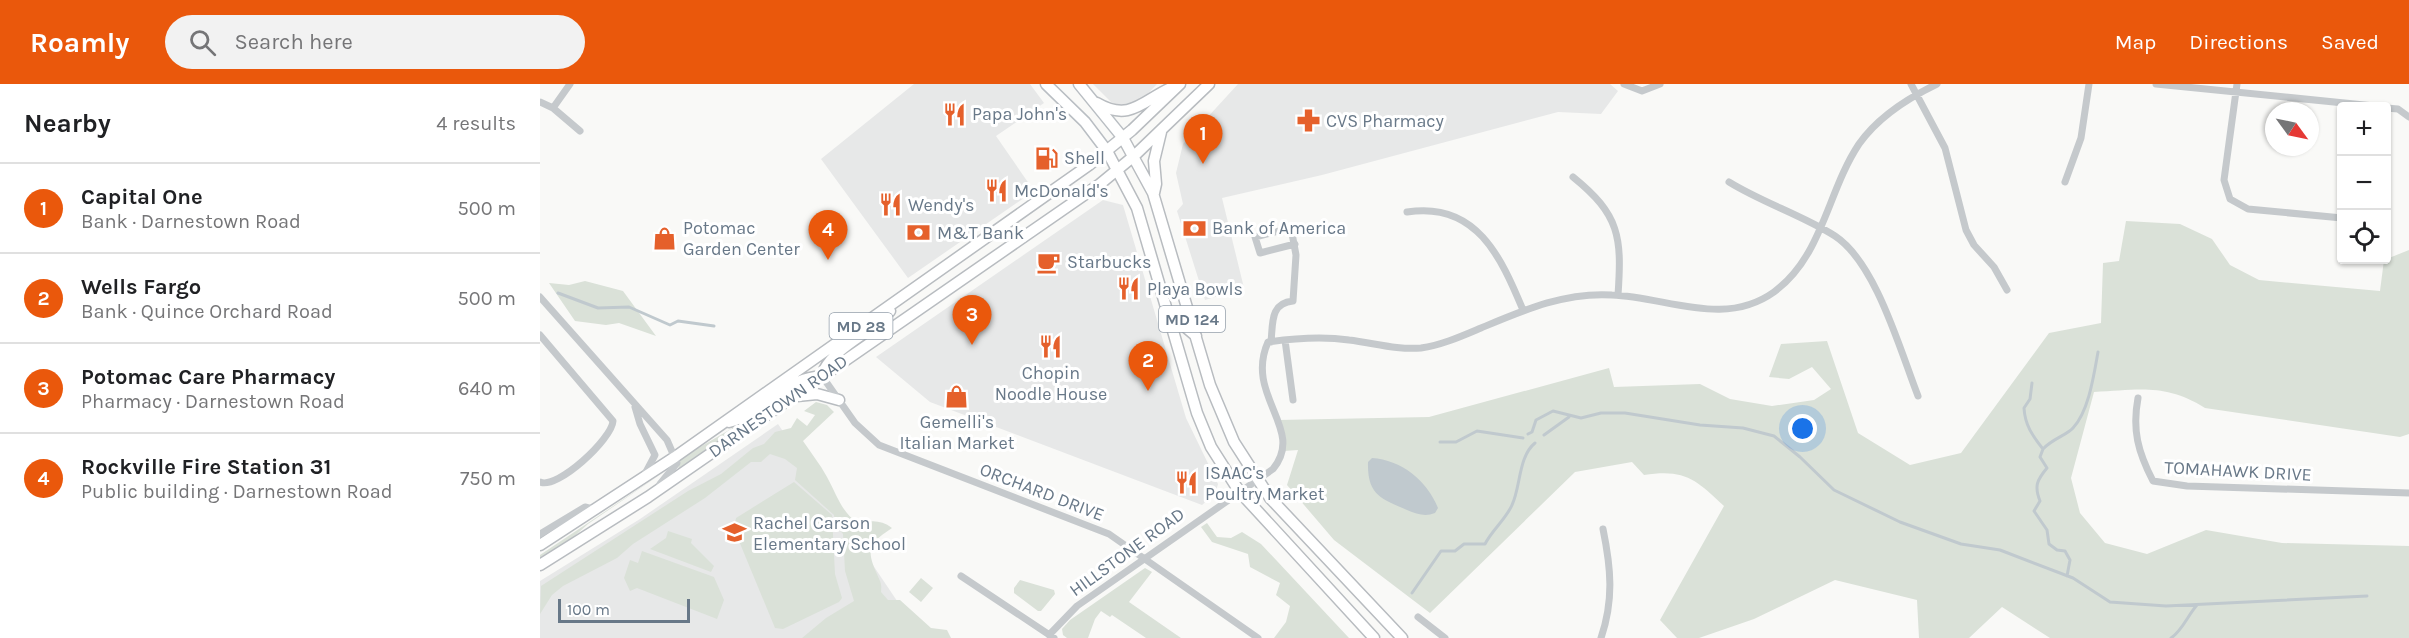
<!DOCTYPE html>
<html lang="en">
<head>
<meta charset="utf-8">
<style>
	:root { --surface:#fff; --page:#f2f2f2; --text:#202124; --muted:#757577; --line:#e0e0e0; --accent:#ea580c }
	body { margin:0; font-family:Karla,sans-serif; background:var(--page); color:var(--text) }
	.controls { position:absolute; right:18px; top:18px; display:grid; overflow:hidden; border-radius:6px; box-shadow:0 2px 4px #0004 }
	.controls button { width:54px; height:54px; display:grid; place-items:center; padding:0; border:0; border-bottom:2px solid var(--line); background:var(--surface); color:var(--text); font:30px sans-serif }
	.compass { position:absolute; left:1725px; top:18px; width:54px; height:54px; border-radius:50%; background:var(--surface); box-shadow:0 2px 4px #0004; rotate:123deg }
	.scale { position:absolute; left:18px; bottom:15px; width:132px; box-sizing:border-box; padding-left:6px; border:3px solid #687888; border-top:0; font-size:16px; line-height:21px; white-space:nowrap; color:#687888; -webkit-text-stroke:4px #fff; paint-order:stroke }
	.you { position:absolute; left:1263px; top:345px; width:21px; height:21px; margin:-15px; border:4px solid #fff; border-radius:50%; background:#1a73e8; box-shadow:0 0 0 9px #1a73e833 }
	.badge { display:grid; place-items:center; width:39px; height:39px; border-radius:50%; background:var(--accent); color:#fff; font-size:20px; font-weight:700 }
	.pin { position:absolute; translate:-50% -50px; filter:drop-shadow(0 2px 3px #0008) }
	.pin::after { content:''; position:absolute; top:32px; width:21px; height:18px; background:inherit; clip-path:polygon(0 0,100% 0,50% 100%) }
	.list { margin:0; padding:0; list-style:none }
	h2 { display:flex; justify-content:space-between; align-items:center; height:78px; margin:0; padding:0 24px; font-size:26px }
	h2 small { font-size:20px; font-weight:400; color:var(--muted) }
	.list li { display:grid; grid-template-columns:39px 1fr auto; gap:18px; align-items:center; box-sizing:border-box; height:90px; padding:0 24px; border-top:2px solid var(--line) }
	.list b { display:block; font-size:22px; white-space:nowrap }
	.list p { margin:0; font-size:20px; white-space:nowrap; color:var(--muted) }
	.list em { font-size:20px; font-style:normal; color:var(--muted) }
	.icon { flex:none; width:33px; height:33px; fill:none; stroke:currentColor; stroke-width:2; stroke-linecap:round; stroke-linejoin:round }
	.map { position:relative; flex:none; width:1869px; height:554px; overflow:hidden }
	header { display:flex; align-items:center; gap:36px; box-sizing:border-box; height:84px; padding:0 30px; background:var(--accent); color:#fff }
	header strong { font-size:28px }
	nav { display:flex; gap:33px; margin-inline-start:auto; font-size:21px }
	.search { width:420px; height:54px; background:var(--page); display:flex; align-items:center; gap:15px; box-sizing:border-box; padding:0 21px; border-radius:33px; color:var(--muted); font-size:22px }
	main { display:flex }
	aside { flex:1; background:var(--surface) }
	.map>svg:first-child { display:block }
	.built { fill:#e7e8e8 }
	.green { fill:#dae1d8 }
	.water { fill:#c0c9ce }
	.lines { fill:none; stroke-linecap:round; stroke-linejoin:round }
	.stream { stroke:#c0c9ce; stroke-width:3 }
	.secondary-casing { stroke:#b9bec3; stroke-width:13 }
	.primary-casing { stroke:#b8bcc0; stroke-width:13 }
	.street { stroke:#c5c9cc; stroke-width:7 }
	.secondary { stroke:#fff; stroke-width:10 }
	.primary { stroke:#fff; stroke-width:10 }
	.labels { text-anchor:middle; dominant-baseline:central; stroke-width:6; stroke-linejoin:round; paint-order:stroke }
	.shield { fill:#fff; stroke:#95a0ac; stroke-width:1.5 }
	.shield-label { font-size:16px; font-weight:bold; fill:#687888 }
	.poi-label { font-size:18px; fill:#687888; stroke:#fff; text-anchor:start }
	.street-label { font-size:18px; fill:#687888; stroke:#fff }
</style>
</head>
<body>
<header>
<strong>Roamly</strong>
<div class="search"><svg class="icon" aria-label="search" viewBox="0 0 24 24"><circle cx="10" cy="10" r="6"/><path d="M15 15l6 6"/></svg>Search here</div>
<nav><a>Map</a><a>Directions</a><a>Saved</a></nav>
</header>
<main>
<aside>
<h2>Nearby<small>4 results</small></h2>
<ul class="list">
<li><span class="badge">1</span><div><b>Capital One</b><p>Bank · Darnestown Road</p></div><em>500 m</em></li>
<li><span class="badge">2</span><div><b>Wells Fargo</b><p>Bank · Quince Orchard Road</p></div><em>500 m</em></li>
<li><span class="badge">3</span><div><b>Potomac Care Pharmacy</b><p>Pharmacy · Darnestown Road</p></div><em>640 m</em></li>
<li><span class="badge">4</span><div><b>Rockville Fire Station 31</b><p>Public building · Darnestown Road</p></div><em>750 m</em></li>
</ul>
</aside>
<div class="map">
<svg width="1869" height="554" viewBox="0 0 1869 554">
	<rect width="100%" height="100%" fill="#f9f9f7"/>
	<path class="built" d="M374,0H490L504,19L456,52L494,107L368,194L281,75Z
		M553,0H617L599,19L581,24L573,20Z
		M698,0H1070L1078,7L1061,30L1018,28L782,91L682,114L704,204L665,216L637,127L643,120L636,89L643,60Z
		M563,116L583,121L646,334L678,400L675,410L662,421L390,318L336,273Z
		M238,340L382,554H0V497L100,435Z"/>
	<path class="green" d="M1586,137L1640,140L1672,155L1690,181L1719,196L1840,207L1844,176L1869,166V350L1860,353L1665,324C1625,299 1599,306 1554,308L1531,394L1540,429L1565,459L1607,470L1666,446L1742,459L1869,462V554H1510L1462,523L1429,554H1379L1377,516L1295,496L1214,535L1159,554H1137L1120,536L1184,422C1155,395 1145,385 1104,391L1092,378L1035,388L890,529L794,456L747,401L758,366L744,367L738,336L889,333L1069,284L1074,303L1160,300L1190,315L1232,322L1274,316L1291,305L1272,283L1249,295L1229,293L1241,260L1287,257L1318,349L1370,381L1421,369L1509,249L1561,239L1563,179L1579,177Z
		M45,197L83,207L116,252L79,239L66,241L35,237L9,199L29,201Z
		M276,318L287,321L294,328L263,357C271,369 280,380 287,393C297,411 301,428 319,440C331,436 341,436 352,444C330,459 325,464 337,490C340,498 342,498 341,508L348,516H360L391,544L407,546L411,554H262L286,534L314,517L305,487L303,450L295,441L294,431L255,396L257,384L245,375L230,370L221,378H211L165,414L93,460L77,474L23,502L12,511L0,530L1,502L148,407L181,390L213,364L224,360L235,348L251,344L257,334L267,342L275,331L264,327Z
		M203,338L205,339L138,385L141,374Z
		M127,386L48,440L28,458L0,474V471Z
		M254,398L292,431L295,490L302,514L299,518L243,545L235,544L194,445L196,434Z
		M667,439L677,453L691,454L702,448L721,460L809,554H734L746,538L750,522L736,511L740,499L710,483L708,470L672,458L661,443Z
		M128,447L152,455L151,459L174,482L171,488L110,465L126,454Z
		M102,467L174,493L184,516L177,535L97,504L90,507L84,494L90,476L98,479Z
		M605,484L612,488L589,518L641,554H606L572,531L570,533L561,527L555,535L548,554H527L523,551L522,545L530,536Z
		M381,494L393,504L381,518L369,508Z
		M480,496L514,506L515,510L501,527H498L474,509V504Z"/>
	<path class="water" d="M832,374C861,376 887,396 898,424L895,429C885,433 877,430 867,426C842,415 827,412 828,378Z"/>
	<g class="lines">
		<path class="stream" d="M18,209L58,224L89,223L130,241L138,237L174,242
			M1492,299L1490,315L1484,324C1485,341 1492,351 1503,365L1500,373L1507,384C1497,396 1494,402 1500,417L1494,427L1507,446L1509,460L1517,466L1525,467L1530,476L1527,492
			M988,350L992,348L996,336L1013,327L1041,334L1061,329H1085L1160,341L1203,344L1234,352L1260,373L1294,406L1360,438L1421,460L1460,466L1533,494L1570,518L1626,522L1827,512
			M1004,351L1029,333
			M900,358H916L937,347L983,354
			M1503,365C1512,355 1527,351 1533,344C1549,327 1554,290 1558,268
			M872,509L901,467H915L924,460H945C952,446 966,435 972,421C981,402 978,373 995,359
			M1631,554C1642,547 1648,531 1657,521"/>
		<defs>
			<path id="secondary" d="M506,0L545,38L567,67
				M539,0L583,54"/>
			<path id="primary" d="M557,19C591,39 604,15 633,3
				M583,54L613,109L670,301L694,358L730,414L862,554
				M567,67L597,124L657,329L671,363L699,407L834,554
				M614,109L616,100L614,77L621,48
				M628,232L637,236L656,252
				M284,286C298,260 332,249 350,227
				M257,312L277,310L299,316
				M189,338C221,330 243,297 275,293
				M0,461L135,373L549,81L592,46L640,0
				M0,481L108,413L560,100L594,72L669,0"/>
		</defs>
		<use href="#secondary" class="secondary-casing"/>
		<use href="#primary" class="primary-casing"/>
		<path class="street" d="M1084,0L1102,7L1120,0
			M1371,0L1405,64L1426,146L1434,161L1454,183L1467,206
			M1616,0L1834,22
			M1697,0L1684,96L1690,115L1708,125L1802,134
			M0,18L13,24L40,47
			M13,24L30,0
			M1846,24L1858,25L1869,33
			M1033,93C1080,131 1082,153 1078,211
			M1189,98C1223,119 1262,131 1295,152C1336,179 1360,266 1378,312
			M1525,98L1541,54L1549,0
			M867,128C936,117 961,173 983,226
			M0,213L127,356L137,379L120,400
			M0,251L73,337C72,355 17,406 0,398
			M745,256L753,316
			M731,258C733,239 730,219 753,217L756,171L751,144L715,153L720,169L755,160
			M282,292L315,339L339,361L569,450L718,554
			M1598,314C1592,346 1598,368 1613,397L1647,402L1869,409
			M95,323L100,340L115,371L106,388
			M0,450L45,423L56,426
			M421,492L514,554
			M878,533L905,554
			M509,551L537,522L733,385C766,345 704,312 728,258C756,254 782,252 809,256C834,259 857,266 881,264C902,261 922,252 941,244C984,226 1025,208 1072,211C1127,213 1184,244 1234,208C1283,172 1287,108 1319,60C1338,33 1368,14 1397,0
			M1061,554C1074,516 1071,484 1063,445"/>
		<use href="#secondary" class="secondary"/>
		<use href="#primary" class="primary"/>
	</g>
	<defs>
		<symbol id="restaurant-bare" viewBox="-9 -9 18 18"><path d="M-5-6h1v4h1v-4h1v4h1v-4h1v5L-1.5 .5V6h-2V.5L-5-1ZM5-6V6H3V1.5H1.5Q1.5-4 5-6Z" fill="#e5602b" stroke="#fff" stroke-width="2.5" paint-order="stroke"/></symbol>
		<symbol id="pharmacy-bare" viewBox="-9 -9 18 18"><path d="M-2-6h4v4h4v4h-4v4h-4v-4h-4v-4h4Z" fill="#e5602b" stroke="#fff" stroke-width="2.5" paint-order="stroke"/></symbol>
		<symbol id="fuel-bare" viewBox="-9 -9 18 18"><path d="M-5.5-6h7V0h2V4h1.3V-2.5L3-4.5l.8-.8L6-3V5H2.5V1h-1V6h-7ZM-4.2-4.7v3.2H.2V-4.7Z" fill="#e5602b" stroke="#fff" stroke-width="2.5" paint-order="stroke"/></symbol>
		<symbol id="bank-bare" viewBox="-9 -9 18 18"><path d="M-6-4H6V4H-6ZM0-2.3a2.3 2.3 0 1 0 0 4.6a2.3 2.3 0 1 0 0-4.6Z" fill="#e5602b" stroke="#fff" stroke-width="2.5" paint-order="stroke"/></symbol>
		<symbol id="shop-bare" viewBox="-9 -9 18 18"><path d="M-5-2.5h2.3a2.7 3.5 0 0 1 5.4 0H5L5.5 6h-11ZM-1.5-2.5h3a1.5 2.3 0 0 0-3 0Z" fill="#e5602b" stroke="#fff" stroke-width="2.5" paint-order="stroke"/></symbol>
		<symbol id="cafe-bare" viewBox="-9 -9 18 18"><path d="M-5.5-4.5H6V0H3Q3 3.5 0 3.5H-2.5Q-5.5 3.5-5.5 0ZM3-3.2v2h1.7v-2ZM-6 4.5H4V6H-6Z" fill="#e5602b" stroke="#fff" stroke-width="2.5" paint-order="stroke"/></symbol>
		<symbol id="school-bare" viewBox="-9 -9 18 18"><path d="M0-5L7-2L0 1L-7-2ZM-4 1L0 2.5L4 1V4Q0 6-4 4Z" fill="#e5602b" stroke="#fff" stroke-width="2.5" paint-order="stroke"/></symbol>
	</defs>
	<g fill-rule="evenodd">
		<use href="#restaurant-bare" x="398" y="14" width="33" height="33"/>
		<use href="#pharmacy-bare" x="752" y="20" width="33" height="33"/>
		<use href="#fuel-bare" x="490" y="58" width="33" height="33"/>
		<use href="#restaurant-bare" x="440" y="90" width="33" height="33"/>
		<use href="#restaurant-bare" x="334" y="104" width="33" height="33"/>
		<use href="#bank-bare" x="638" y="128" width="33" height="33"/>
		<use href="#bank-bare" x="362" y="132" width="33" height="33"/>
		<use href="#shop-bare" x="108" y="138" width="33" height="33"/>
		<use href="#cafe-bare" x="492" y="162" width="33" height="33"/>
		<use href="#restaurant-bare" x="572" y="188" width="33" height="33"/>
		<use href="#restaurant-bare" x="494" y="246" width="33" height="33"/>
		<use href="#shop-bare" x="400" y="296" width="33" height="33"/>
		<use href="#restaurant-bare" x="630" y="382" width="33" height="33"/>
		<use href="#school-bare" x="178" y="432" width="33" height="33"/>
	</g>
	<g class="labels">
		<g class="shield">
			<rect x="619" y="222" width="66" height="26" rx="4.5"/>
			<rect x="289.5" y="229" width="63" height="26" rx="4.5"/>
		</g>
		<g class="shield-label">
			<text x="652" y="235">MD 124</text>
			<text x="321" y="242">MD 28</text>
		</g>
		<g class="poi-label">
			<text x="432" y="30">Papa John's</text>
			<text x="786" y="37">CVS Pharmacy</text>
			<text x="524" y="74">Shell</text>
			<text x="474" y="107">McDonald's</text>
			<text x="368" y="121">Wendy's</text>
			<text x="143" y="144">Potomac<tspan x="143" dy="21">Garden Center</tspan></text>
			<text x="672" y="144">Bank of America</text>
			<text x="397" y="149">M&amp;T Bank</text>
			<text x="527" y="178">Starbucks</text>
			<text x="607" y="205">Playa Bowls</text>
			<text x="511" y="289" text-anchor="middle">Chopin<tspan x="511" dy="21">Noodle House</tspan></text>
			<text x="417" y="338" text-anchor="middle">Gemelli's<tspan x="417" dy="21">Italian Market</tspan></text>
			<text x="665" y="389">ISAAC's<tspan x="665" dy="21">Poultry Market</tspan></text>
			<text x="213" y="439">Rachel Carson<tspan x="213" dy="21">Elementary School</tspan></text>
		</g>
		<g class="street-label">
			<text transform="translate(238 322) rotate(-35)">DARNESTOWN ROAD</text>
			<text transform="translate(1698 387) rotate(3)">TOMAHAWK DRIVE</text>
			<text transform="translate(502 408) rotate(21)">ORCHARD DRIVE</text>
			<text transform="translate(587 468) rotate(-36)">HILLSTONE ROAD</text>
		</g>
	</g>
</svg>
<div class="controls">
<button>+</button>
<button>−</button>
<button><svg class="icon" aria-label="locate" viewBox="0 0 24 24"><circle cx="12" cy="12" r="6"/><path d="M12 2v4M12 18v4M2 12h4M18 12h4"/></svg></button>
</div>
<svg class="compass" viewBox="-18 -18 36 36"><path d="M0-13l5 13h-10z" fill="#e53935"/><path d="M0 13l5-13h-10z" fill="#757577"/></svg>
<div class="scale">100 m</div>
<div class="you"></div>
<div class="pin badge" style="left:663px;top:80px">1</div>
<div class="pin badge" style="left:608px;top:307px">2</div>
<div class="pin badge" style="left:432px;top:261px">3</div>
<div class="pin badge" style="left:288px;top:176px">4</div>
</div>
</main>
</body>
</html>
